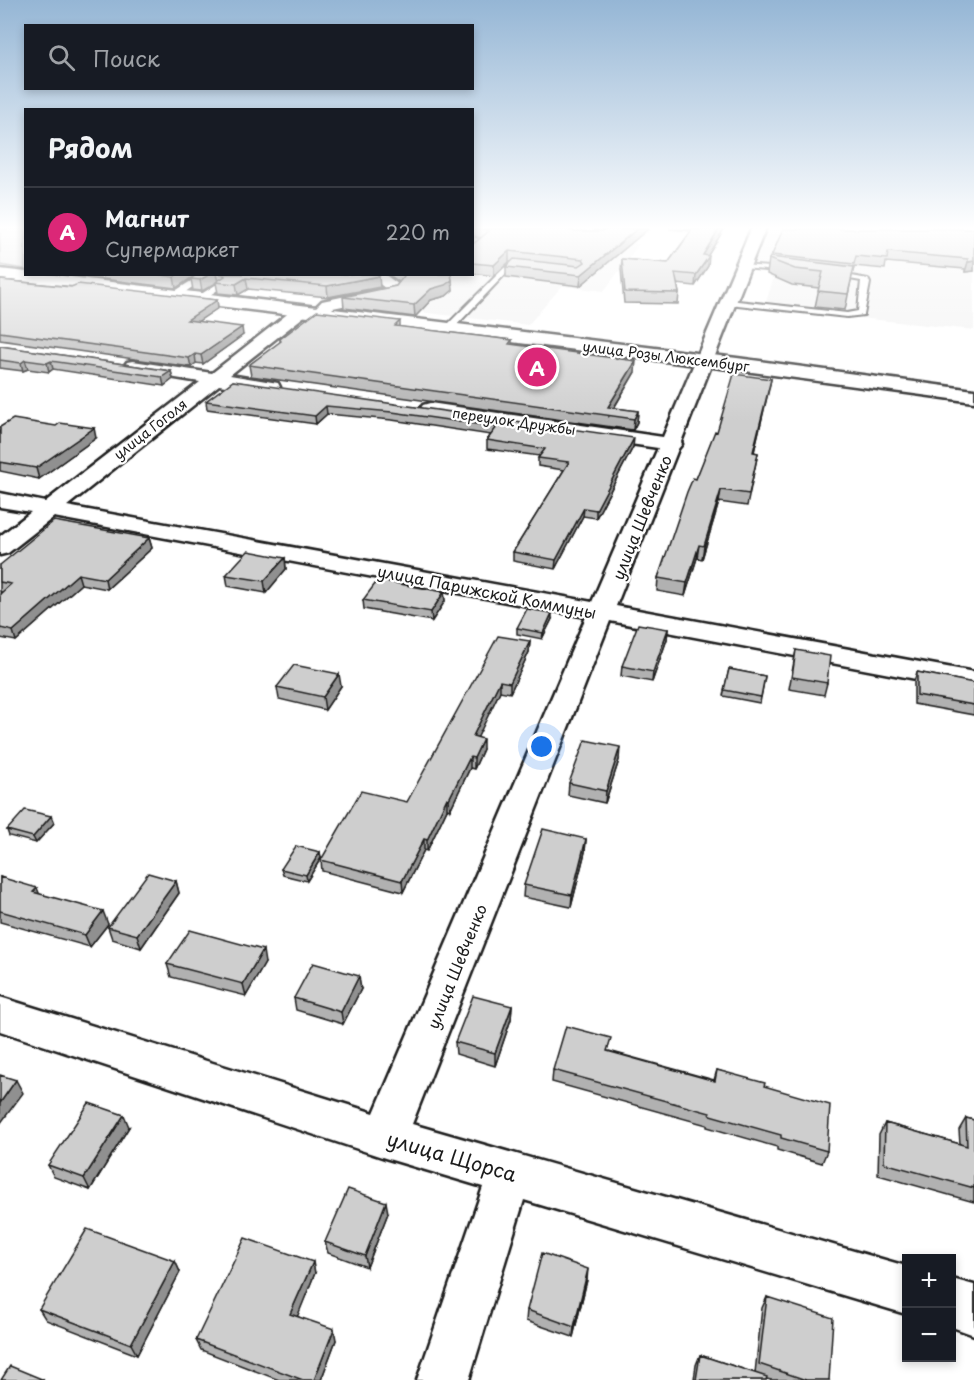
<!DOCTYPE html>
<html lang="ru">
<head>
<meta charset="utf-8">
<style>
	:root { --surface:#171b24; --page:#20242c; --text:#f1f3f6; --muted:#9ea1a6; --line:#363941; --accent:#db2777 }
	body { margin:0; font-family:"Playpen Sans",sans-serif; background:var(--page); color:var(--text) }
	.controls { position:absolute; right:18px; bottom:18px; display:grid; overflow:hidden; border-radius:0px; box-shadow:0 3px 9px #0003 }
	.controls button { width:54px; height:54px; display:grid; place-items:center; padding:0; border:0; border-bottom:2px solid var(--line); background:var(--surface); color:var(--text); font:30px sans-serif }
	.you { position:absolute; left:542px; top:747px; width:21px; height:21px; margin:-15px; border:4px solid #fff; border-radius:50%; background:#1a73e8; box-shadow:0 0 0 9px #1a73e833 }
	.badge { display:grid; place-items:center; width:39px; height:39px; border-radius:50%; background:var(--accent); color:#fff; font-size:20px; font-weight:700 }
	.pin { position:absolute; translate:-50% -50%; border:3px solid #fff; box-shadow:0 2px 6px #0006 }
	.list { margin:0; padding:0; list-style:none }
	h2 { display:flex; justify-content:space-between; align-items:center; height:78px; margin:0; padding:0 24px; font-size:26px }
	h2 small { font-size:20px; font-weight:400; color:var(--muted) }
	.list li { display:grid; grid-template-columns:39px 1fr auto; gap:18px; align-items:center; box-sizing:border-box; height:90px; padding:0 24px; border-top:2px solid var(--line) }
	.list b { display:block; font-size:22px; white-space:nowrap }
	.list p { margin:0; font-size:20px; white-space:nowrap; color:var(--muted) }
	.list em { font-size:20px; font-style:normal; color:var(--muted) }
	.icon { flex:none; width:33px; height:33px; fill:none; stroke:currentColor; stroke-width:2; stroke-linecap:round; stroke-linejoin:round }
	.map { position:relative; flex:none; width:974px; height:1380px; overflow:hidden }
	.search { position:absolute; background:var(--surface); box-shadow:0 3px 9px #0003; left:24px; top:24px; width:450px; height:66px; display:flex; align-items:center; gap:15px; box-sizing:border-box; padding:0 21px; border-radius:0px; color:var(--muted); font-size:22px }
	.panel { position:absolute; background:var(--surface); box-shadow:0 3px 9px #0003; left:24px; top:108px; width:450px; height:168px; border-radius:0px }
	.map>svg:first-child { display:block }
	.built { fill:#f0f0f0 }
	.green { fill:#e2e2e2; stroke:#7f7f7f; stroke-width:1.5 }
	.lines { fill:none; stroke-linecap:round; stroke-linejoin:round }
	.service-casing { stroke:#1c1c1c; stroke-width:4 }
	.minor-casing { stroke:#1c1c1c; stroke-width:5 }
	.secondary-casing { stroke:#1c1c1c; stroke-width:5 }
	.service { fill:#fff; fill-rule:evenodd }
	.minor { fill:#fff; fill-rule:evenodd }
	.secondary { fill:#fff; fill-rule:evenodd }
	.wall { fill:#b1b1b1; stroke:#1c1c1c; stroke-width:1.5 }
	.shaded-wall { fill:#909090; stroke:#1c1c1c; stroke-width:1.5 }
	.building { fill:#cecece; stroke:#1c1c1c; stroke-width:1.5 }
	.labels { text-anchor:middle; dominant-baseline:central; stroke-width:4.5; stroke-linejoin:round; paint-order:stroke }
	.far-street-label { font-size:14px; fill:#1c1c1c; stroke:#fff }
	.street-label { font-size:16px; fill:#1c1c1c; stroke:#fff }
	.near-street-label { font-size:20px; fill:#1c1c1c; stroke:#fff }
</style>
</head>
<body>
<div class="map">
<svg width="974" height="1380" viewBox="0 0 974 1380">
	<rect width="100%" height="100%" fill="#fff"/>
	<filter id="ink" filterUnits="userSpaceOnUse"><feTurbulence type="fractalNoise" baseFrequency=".0167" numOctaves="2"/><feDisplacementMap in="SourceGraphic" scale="12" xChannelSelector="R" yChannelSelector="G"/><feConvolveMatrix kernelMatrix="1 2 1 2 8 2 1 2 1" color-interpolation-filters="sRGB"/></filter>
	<g filter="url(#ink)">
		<path class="built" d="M767,229L974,230V330L764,308L777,268L751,265Z
			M473,234H537L639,244L604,291L562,286L528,325L379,307L404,286L386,275L472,274Z"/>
		<path class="green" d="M0,229H25V269L0,265Z"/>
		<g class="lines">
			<defs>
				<path id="service" d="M554,229H560L559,232C568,234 580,237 589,234C595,231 596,229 603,229C589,243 570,239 553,234Z
					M472,237L487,242L472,254V248L479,243L472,241Z
					M524,265V267L510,269L451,331H445V327L506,266Z
					M741,265L786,268L789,270L786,272L743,268Z
					M835,273L868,279L870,283L864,315L847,317L729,304L725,302L729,300L847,313L858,311L861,281L833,276Z
					M202,274H211L178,297H172V293Z
					M217,284L224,286L202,300L195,298Z"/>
				<path id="minor" d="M751,229H765L681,442L682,444L678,449L616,606L974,672V690L610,621L412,1124L906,1266V1314L524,1200L469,1380H417L483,1187L385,1158L0,1031V997L374,1113L586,617L54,517L8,553L0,555V536L31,512L0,507V493L45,502L200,382L127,370L124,366L127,362L133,361L212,373L295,308H307L309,311L307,314L230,375L278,383L280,387L278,391L271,393L219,385L67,506L592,602L658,448L430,415L423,413L420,409L423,405L430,403L663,437Z
					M366,274H384L402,287L395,295L333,308L324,316H312L310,313L322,301L385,288Z
					M952,1279L974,1285V1335L952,1327Z"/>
				<path id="secondary" d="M0,269L26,272V274H46L737,358L974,390V402L737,370L0,279Z"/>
			</defs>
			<use href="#service" class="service-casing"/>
			<use href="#minor" class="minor-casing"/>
			<use href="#secondary" class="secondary-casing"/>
			<use href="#service" class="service"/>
			<use href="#minor" class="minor"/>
			<use href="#secondary" class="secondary"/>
		</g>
		<path class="wall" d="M472,229H566L573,231H603L605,229H648L580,286L506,277V267L511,262H509L494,276L472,273V245L481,238L474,236L472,245Z
			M669,229H724L708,255V266L695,286L677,284L679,293L678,304L624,303L621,269L622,259L668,263L691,231Z
			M974,229V271L965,272V269L886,262L885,269L854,266L845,310L815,307L819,288L792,285L767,274L769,259L772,258V255Z
			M102,274H377L380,287L328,297L248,289L238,295L218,293L216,283L202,291L193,290L191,279L196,275L176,288L103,279Z
			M388,274H451L453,290L446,296L431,300L415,317L344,308L343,297L396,286L399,282Z
			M0,280L217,300L218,308L198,321L243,335L203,364L196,363L191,367L0,340Z
			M400,321V327L512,340V344L635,372L614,408L638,411L637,422L633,430L251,376L249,365L280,342V339Z
			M0,346L171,371L173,379L164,386L53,369L49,372L28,369L23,371L0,368Z
			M771,379L754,452L758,453L747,506L719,502L702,559L697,558L685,596L657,591L658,578L696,479L717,432Z
			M233,381L633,447L596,518L583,516L555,569L513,561V552L564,470L538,466V458L540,456L487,449V440L491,435L392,420L327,414L316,424L207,409L206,401Z
			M0,427L96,438L39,479L0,471Z
			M149,538L152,548L107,589L81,584L16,641L0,638V594L2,592H0V565Z
			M285,558L286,569L266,593L228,586L226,575Z
			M444,592L445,601L432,621L364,609L363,600Z
			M552,619L542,639L517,634V628Z
			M668,629L667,639L652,682L621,676L622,666Z
			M530,641L529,652L510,693L500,691L477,737L483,749L474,769L470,768L450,810L447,809L427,851L424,850L403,892L322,871L321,860L407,802Z
			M796,650L827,683L824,695L789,689Z
			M729,669L765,676L760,703L723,696Z
			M917,672L974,683V715L914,704V681Z
			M341,686L325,710L279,699L277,687Z
			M619,760L605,803L568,795L569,783Z
			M54,823L36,843L9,836L7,830Z
			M586,839L585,852L571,907L523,897L524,885Z
			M320,852L321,858L307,881L283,875L281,869Z
			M0,877L39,894L108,924L90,947L0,922Z
			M176,881L179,893L141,948L112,939L108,927Z
			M265,963L246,996L171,977L167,964Z
			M361,989L343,1024L296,1010L294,998Z
			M512,1006L511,1019L495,1066L456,1054L455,1042Z
			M609,1051L714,1080L717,1070L764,1086L827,1151L822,1163L777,1150V1147L707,1127V1125L552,1082L553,1070Z
			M966,1118L974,1120V1202L878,1175L879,1135L885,1123L960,1144L959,1130Z
			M129,1127L90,1190L54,1177L48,1165Z
			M388,1213L367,1267L328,1253L325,1242Z
			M175,1261L180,1272L137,1355L46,1320L39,1309Z
			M315,1273L297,1316L336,1340L321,1380H279L201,1350L196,1340Z
			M587,1280L573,1337L526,1321L527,1310Z
			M767,1297L829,1380H771L767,1379L766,1380H694L696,1365L700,1355L755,1373L762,1308Z"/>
		<path class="shaded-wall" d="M637,229H648L580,286L581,275Z
			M719,229H724L702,265L703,255Z
			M474,234V244L472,245V235Z
			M509,251V262L494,276V265Z
			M709,256L708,266L695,286L696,275Z
			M974,261V271L965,272L968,262Z
			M178,274H197L176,288L174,277Z
			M210,274H216L218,282L202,291L200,280Z
			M379,276L380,287L328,297L327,286Z
			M246,278L248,289L238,295L236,284Z
			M452,280L453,290L446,296L431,300L415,317L414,305L431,289Z
			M217,300L218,308L188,328L187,320Z
			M242,327L243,335L203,364L201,355Z
			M195,354L196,363L191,367L189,358Z
			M25,360L28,369L23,371L21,363Z
			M51,361L53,369L49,372L47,363Z
			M636,361L635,372L609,416L608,407Z
			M171,371L173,379L164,386L162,377Z
			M771,379L769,389L751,464L753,452Z
			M326,406L327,414L316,424L315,416Z
			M638,411L637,422L633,430L634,419Z
			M94,428L96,438L39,479L36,468Z
			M634,438L633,447L596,518V510Z
			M721,490L719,502L702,559L704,546Z
			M584,508L583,516L555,569L556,560Z
			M149,538L152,548L107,589L105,579Z
			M699,545L697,558L685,596L687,583Z
			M285,558L286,569L266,593L264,581Z
			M78,574L81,584L16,641L13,631Z
			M444,592L445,601L432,621L431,612Z
			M552,613V619L542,639L543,633Z
			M668,629L667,639L652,682L653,672Z
			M530,641L529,652L510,693V683Z
			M339,674L341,686L325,710L323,697Z
			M500,681V691L473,747V736Z
			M483,739V749L474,769V758Z
			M620,747L619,760L605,803L606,791Z
			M470,757V768L450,810L449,799Z
			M447,798V809L427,851V840Z
			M51,816L54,823L36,843L33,837Z
			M424,839V850L403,892L402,881Z
			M586,839L585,852L571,907L572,895Z
			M320,852L321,858L307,881L306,875Z
			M176,881L179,893L141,948L137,935Z
			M37,888L42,900L33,892Z
			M103,911L108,924L90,947L85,935Z
			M263,950L265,963L246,996L243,984Z
			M359,976L361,989L343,1024L341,1012Z
			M512,1006L511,1019L495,1066V1053Z
			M16,1080L23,1093L0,1124V1103Z
			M124,1115L129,1127L90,1190L84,1178Z
			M386,1202L388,1213L367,1267L365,1256Z
			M175,1261L180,1272L137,1355L131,1344Z
			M313,1262L315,1273L294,1325L290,1314Z
			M588,1269L587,1280L573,1337L574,1327Z
			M334,1329L336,1340L321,1380H314Z"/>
		<path class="building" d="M483,229H566L573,231H603L605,229H637L581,275L506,267L514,259L579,266L585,262L583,259L509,251L494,265L472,263V245L489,231Z
			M693,229H719L703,255L709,256L696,275L675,273L679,293L625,292L622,259L668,263Z
			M783,229H974V261L968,262V259L888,252L887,259L856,256L854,264L772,255Z
			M770,257L854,267L848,294L818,291L823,272L795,269L769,259Z
			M155,274H178L174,277Z
			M197,274H210L200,280L191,279Z
			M222,274H377L379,276L327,286L246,278L236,284L216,282L225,276Z
			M402,274H451L452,280L445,285L431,289L414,305L343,297L396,286L404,276Z
			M0,280L71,287L78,284L217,300L187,320L242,327L201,355L195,354L189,358L0,332Z
			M317,311L400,321L395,326L512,340L509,344L636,361L608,407L638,411L634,419L249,365L281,341L280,339Z
			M0,346L171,371L162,377L51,361L47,363L25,360L21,363L0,360Z
			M734,374L771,379L753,452L758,453L749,494L721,490L704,546L699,545L687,583L658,578L687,492L693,478L696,479L715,431L717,432Z
			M233,381L634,438L596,510L584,508L556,560L513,552L569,462L538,458L545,449L487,440L497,427L392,412L326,406L315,416L206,401Z
			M13,419L56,426L60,423L94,428L36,468L0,462V427Z
			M54,521L149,538L105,579L78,574L13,631L0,628V594L11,584L0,582V565Z
			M248,551L285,558L264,581L226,575Z
			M378,580L444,592L431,612L363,600Z
			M527,609L552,613L543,633L517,628Z
			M638,624L668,629L653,672L622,666Z
			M498,636L530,641L510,683L500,681L473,736L483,739L474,758L470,757L449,799L447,798L427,840L424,839L402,881L321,860L361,791L407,802Z
			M796,650L830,656L827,683L792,677Z
			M294,665L339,674L323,697L277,687Z
			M729,669L765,676L761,697L724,690Z
			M917,672L974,683V705L917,695Z
			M585,740L620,747L606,791L569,783Z
			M25,810L51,816L33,837L7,830Z
			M543,829L586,839L572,895L524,885Z
			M296,846L320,852L306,875L281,869Z
			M148,873L176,881L137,935L108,927Z
			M0,877L37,888L33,892L103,911L85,935L0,911Z
			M190,930L263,950L243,984L167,964Z
			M313,963L359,976L341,1012L294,998Z
			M473,996L512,1006L495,1053L455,1042Z
			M566,1026L611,1038L607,1051L715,1081L717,1070L765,1083L764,1086L830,1105L827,1151L781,1138V1135L710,1115V1113L553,1070Z
			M0,1075L16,1080L0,1103Z
			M89,1103L124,1115L84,1178L48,1165Z
			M966,1118L974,1120V1188L884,1163L885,1123L967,1146Z
			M348,1189L386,1202L365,1256L325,1242Z
			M87,1229L175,1261L131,1344L39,1309Z
			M245,1238L313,1262L290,1314L334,1329L314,1380H303L196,1340Z
			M542,1253L588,1269L574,1327L527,1310Z
			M767,1297L833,1318L829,1380H806L759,1364Z
			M700,1355L767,1377L766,1380H696Z
			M10,1366L44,1380H1Z"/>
	</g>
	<linearGradient id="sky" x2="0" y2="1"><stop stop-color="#95b6d5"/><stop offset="0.54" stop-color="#fff"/><stop offset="1" stop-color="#fff" stop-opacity="0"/></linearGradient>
	<rect width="974" height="422" fill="url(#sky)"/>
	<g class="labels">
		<g class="far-street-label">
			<text transform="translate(666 356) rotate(7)">улица Розы Люксембург</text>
			<text transform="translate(514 421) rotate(8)">переулок Дружбы</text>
			<text transform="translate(150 429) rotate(-38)">улица Гоголя</text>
		</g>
		<g class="street-label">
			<text transform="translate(641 517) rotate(-68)">улица Шевченко</text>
			<text transform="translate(487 591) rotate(11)">улица Парижской Коммуны</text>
			<text transform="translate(456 966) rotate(-68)">улица Шевченко</text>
		</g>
		<g class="near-street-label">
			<text transform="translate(452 1156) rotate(16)">улица Щорса</text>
		</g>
	</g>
</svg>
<div class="controls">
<button>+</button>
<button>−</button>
</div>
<div class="you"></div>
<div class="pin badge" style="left:537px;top:367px">A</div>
<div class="search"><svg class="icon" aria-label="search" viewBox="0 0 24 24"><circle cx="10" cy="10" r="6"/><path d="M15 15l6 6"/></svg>Поиск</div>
<section class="panel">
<h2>Рядом<small></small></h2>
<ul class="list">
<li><span class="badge">A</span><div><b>Магнит</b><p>Супермаркет</p></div><em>220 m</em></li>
</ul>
</section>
</div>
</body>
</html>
